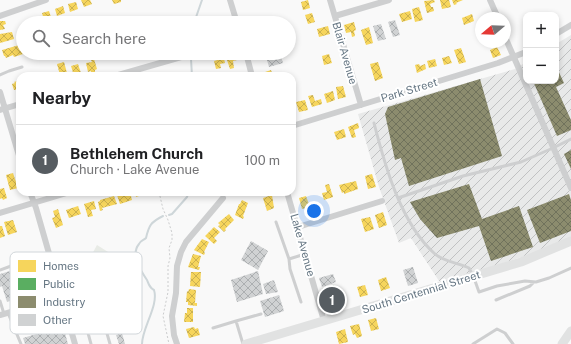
<!DOCTYPE html>
<html lang="en">
<head>
<meta charset="utf-8">
<style>
	:root { --surface:#fff; --page:#f6f6f6; --text:#202124; --muted:#757577; --line:#e0e0e0; --accent:#565c61 }
	body { margin:0; font-family:"Public Sans",sans-serif; background:var(--page); color:var(--text) }
	.controls { position:absolute; right:12px; top:12px; display:grid; overflow:hidden; border-radius:8px; box-shadow:0 2px 6px #0003 }
	.controls button { width:36px; height:36px; display:grid; place-items:center; padding:0; border:0; border-bottom:1px solid var(--line); background:var(--surface); color:var(--text); font:20px sans-serif }
	.compass { position:absolute; left:475px; top:12px; width:36px; height:36px; border-radius:50%; background:var(--surface); box-shadow:0 2px 6px #0003; rotate:251deg }
	.you { position:absolute; left:314px; top:211px; width:14px; height:14px; margin:-10px; border:3px solid #fff; border-radius:50%; background:#1a73e8; box-shadow:0 0 0 6px #1a73e833 }
	.badge { display:grid; place-items:center; width:26px; height:26px; border-radius:50%; background:var(--accent); color:#fff; font-size:13px; font-weight:700 }
	.pin { position:absolute; translate:-50% -50%; border:2px solid #fff; box-shadow:0 1px 4px #0006 }
	.list { margin:0; padding:0; list-style:none }
	h2 { display:flex; justify-content:space-between; align-items:center; height:52px; margin:0; padding:0 16px; font-size:17px }
	h2 small { font-size:13px; font-weight:400; color:var(--muted) }
	.list li { display:grid; grid-template-columns:26px 1fr auto; gap:12px; align-items:center; box-sizing:border-box; height:72px; padding:0 16px; border-top:1px solid var(--line) }
	.list b { display:block; font-size:15px; white-space:nowrap }
	.list p { margin:0; font-size:13px; white-space:nowrap; color:var(--muted) }
	.list em { font-size:13px; font-style:normal; color:var(--muted) }
	.icon { flex:none; width:22px; height:22px; fill:none; stroke:currentColor; stroke-width:2; stroke-linecap:round; stroke-linejoin:round }
	.map { position:relative; flex:none; width:571px; height:344px; overflow:hidden }
	.search { position:absolute; background:var(--surface); box-shadow:0 2px 6px #0003; left:16px; top:16px; width:280px; height:44px; display:flex; align-items:center; gap:10px; box-sizing:border-box; padding:0 14px; border-radius:22px; color:var(--muted); font-size:15px }
	.panel { position:absolute; background:var(--surface); box-shadow:0 2px 6px #0003; left:16px; top:72px; width:280px; height:124px; border-radius:12px }
	.map>svg:first-child { display:block }
	.industrial { fill:url(#industrial-furrows) }
	.grass { fill:#e8ebe6 }
	.homes { fill:url(#homes-cross-hatch) }
	.public { fill:url(#public-cross-hatch) }
	.industry { fill:url(#industry-cross-hatch) }
	.lines { fill:none; stroke-linecap:round; stroke-linejoin:round }
	.stream { stroke:#ced6d9; stroke-width:2 }
	.building { fill:url(#building-cross-hatch) }
	.path { stroke:#cbcccd; stroke-width:1; stroke-dasharray:2 2; stroke-linecap:butt }
	.lane { stroke:#cecfd0; stroke-width:3 }
	.street { stroke:#cecfd0; stroke-width:6 }
	.secondary { stroke:#e1e2e2; stroke-width:9 }
	.labels { text-anchor:middle; dominant-baseline:central; stroke-width:4; stroke-linejoin:round; paint-order:stroke }
	.street-label { font-size:11px; fill:#657683; stroke:#fff }
	.key { fill:#fff; stroke:#d1d6da; stroke-width:1 }
	.key-label { font-size:11px; fill:#657683 }
</style>
</head>
<body>
<div class="map">
<svg width="571" height="344" viewBox="0 0 571 344">
	<defs>
		<pattern id="industrial-furrows" width="10" height="10" patternUnits="userSpaceOnUse"><rect width="10" height="10" fill="#e8e9e9"/><path d="M-1 1l2-2M0 10L10 0M9 11l2-2" fill="none" stroke="#c0c1c2"/></pattern>
		<pattern id="homes-cross-hatch" width="8" height="8" patternUnits="userSpaceOnUse"><rect width="8" height="8" fill="#f6d55c"/><path d="M0 0l8 8M0 8l8-8" fill="none" stroke="#cbb151"/></pattern>
		<pattern id="public-cross-hatch" width="8" height="8" patternUnits="userSpaceOnUse"><rect width="8" height="8" fill="#5aae61"/><path d="M0 0l8 8M0 8l8-8" fill="none" stroke="#4e9255"/></pattern>
		<pattern id="industry-cross-hatch" width="8" height="8" patternUnits="userSpaceOnUse"><rect width="8" height="8" fill="#8c8c6e"/><path d="M0 0l8 8M0 8l8-8" fill="none" stroke="#70725c"/></pattern>
		<pattern id="building-cross-hatch" width="8" height="8" patternUnits="userSpaceOnUse"><rect width="8" height="8" fill="#d0d2d3"/><path d="M0 0l8 8M0 8l8-8" fill="none" stroke="#acafb1"/></pattern>
	</defs>
	<rect width="100%" height="100%" fill="#f9f9f9"/>
	<path class="industrial" d="M571,35V237L540,251L491,267L439,281L411,238L399,243L379,187L358,114L515,69L526,62V81H556V44Z"/>
	<path class="grass" d="M97,245L116,257L128,274L132,290V311L124,329L73,303L70,295Z"/>
	<path class="homes" d="M81,0H90L92,4L84,7Z
		M112,0H121V2L114,4Z
		M308,0L310,8L303,10L301,2Z
		M434,0L435,2L430,4L431,7H433L434,11L427,13L424,1Z
		M440,0H449L451,7L442,9Z
		M452,0H463L456,3L457,4L454,5Z
		M76,2L78,9L70,12L68,4Z
		M63,6L65,13L57,16L55,9Z
		M419,7L423,20L415,22L412,9Z
		M49,11L51,17L44,20L42,13Z
		M410,11L412,19L402,22L399,14Z
		M312,13L315,22L308,24L305,15Z
		M472,14L474,21L464,25L462,18Z
		M256,19L257,23H243Z
		M0,21H5L6,24L3,25L5,29L0,30Z
		M354,22L356,30L354,31L355,36L352,37L351,32L346,33L344,25Z
		M328,26L330,34L319,37L317,29Z
		M369,27L373,43L366,45L361,30Z
		M12,32L14,39L0,43V34Z
		M19,45H23V54L14,57L13,55L6,58L5,56H4L2,50Z
		M497,47L501,55L493,58L490,50Z
		M461,48L466,62L459,64L454,50Z
		M115,53H129L116,57Z
		M329,54L332,63L324,65L322,56Z
		M236,55L237,60L233,61L234,68L230,69L226,57Z
		M449,56L452,63L444,65L442,58Z
		M224,58L225,63L220,64L221,68L216,69L214,61Z
		M94,59L97,69L95,70V72L91,73V71L88,72L86,63L92,62L91,60Z
		M435,59L437,66L429,68L427,61Z
		M64,62L67,73L60,75L57,64Z
		M378,62L383,78L375,81L370,64Z
		M78,64L82,76H74L71,66Z
		M419,64L420,66L425,64L426,69L417,73L415,65Z
		M271,70L272,73L274,72L275,76H263L262,73Z
		M20,80V89L14,90L12,84L15,83L14,82Z
		M343,86L346,97L338,99L336,87Z
		M333,91L335,100L327,103L324,94Z
		M313,95L315,101L321,99L322,104L312,107L308,96Z
		M305,100L308,110L299,112L296,102Z
		M358,123L359,128L354,130L356,137L352,138L348,127Z
		M344,129L346,137L337,140L334,132Z
		M13,173L18,188L10,190L6,175Z
		M372,174L376,187L368,189L365,176Z
		M356,181L358,189L344,194V192L342,193L339,185Z
		M329,184L333,197L324,200L322,193L327,192L325,185Z
		M4,188L7,198L3,200L2,198L0,199V189Z
		M127,192L128,193L130,192L132,200L120,204L117,195Z
		M135,192H145V194L136,197Z
		M272,195L274,208L267,211L263,198Z
		M114,196L117,204L102,208L103,210L100,211L98,202L100,201V200Z
		M306,196L310,207L302,209L299,198Z
		M242,200L248,203L243,216L244,217L243,219L235,215L239,204H240Z
		M94,201L96,209L91,210L93,216L88,217L84,204Z
		M78,206L81,214L69,218L66,210Z
		M58,209L63,225L56,228L52,218L55,217L53,211Z
		M383,212L387,225L379,228L375,215Z
		M229,214L234,220L225,229L226,230L224,232L218,226L220,225L218,223Z
		M370,217L374,229L365,232L361,219Z
		M13,220L17,232L8,235L4,222Z
		M0,226H2L5,236L0,238Z
		M214,227L220,232L214,238L217,241L214,244L205,236Z
		M202,239L209,242L204,252L205,253L204,255L194,250Z
		M193,254L201,256L198,267H200L199,270L188,267Z
		M191,272H201L200,287L190,286Z
		M386,277L390,288L381,291L378,280Z
		M365,285L368,295L360,297L357,287Z
		M189,289L196,290L195,303H197V306L188,305V302H186L187,291L188,292Z
		M187,308H193V322H184L185,313H187Z
		M376,318L379,329L371,331L368,320Z
		M359,324L362,336L357,338L355,334L353,335L350,326Z
		M194,327L195,329L198,328L200,335L189,338L186,329Z
		M345,329L348,342L339,344L336,332Z"/>
	<path class="public" d="M334,285L340,307L329,311L322,289Z"/>
	<path class="industry" d="M556,66L564,83L556,87L571,120V130L557,136L533,81H556Z
		M480,79L502,156L409,186L401,158L395,160L385,114L388,107Z
		M571,150V169L564,154Z
		M469,184L482,219L519,206L533,247L491,261L479,226L437,238L420,219L410,202Z
		M569,194L571,200V231L540,243L527,210Z"/>
	<g class="lines">
		<path class="stream" d="M194,23L202,0
			M191,59L192,76
			M169,215L172,214L187,197L189,192
			M142,344C142,328 159,305 154,290C150,288 149,285 147,280C141,271 130,255 139,244C140,241 144,240 146,238C149,225 151,222 163,216"/>
	</g>
	<path class="building" d="M395,20L400,35L393,37L388,22Z
		M381,24L386,39L378,41L373,26Z
		M265,53H280L283,63L269,67Z
		M251,241L268,251L258,270L241,260Z
		M36,260L39,269L40,277L22,283L20,281L15,282L20,298L7,302L2,286L0,287V274L17,269V267Z
		M413,267L418,283L408,286L403,270Z
		M258,271L263,294L237,302L231,280Z
		M333,274L336,282L322,287L319,278Z
		M274,280L278,292L266,294L263,284Z
		M279,295L284,311L265,317L260,301Z
		M63,326L68,344H25L23,338Z
		M122,333L125,344H119L116,335Z"/>
	<g class="lines">
		<path class="path" d="M159,192L163,209L168,220L172,233V240L169,248L170,258L168,266V292L163,316L169,344"/>
		<path class="lane" d="M0,75L9,71L22,67
			M374,123C385,166 401,224 435,254C444,262 459,263 469,268L473,276
			M398,198L463,176L521,162L553,148L571,139
			M276,222L289,259
			M19,264L49,254
			M0,270L11,266
			M474,278L479,292L497,286L525,281L536,282L549,278L571,268
			M496,300L530,286L534,282
			M0,301L4,314
			M301,302L290,269L289,259L305,254
			M8,313L21,344
			M213,328L236,321
			M91,344L88,333L100,329L106,330L110,344
			M243,344L236,321L261,314
			M473,344L497,329L505,333L513,344"/>
		<path class="street" d="M230,0L237,23
			M330,0L361,105
			M490,0L498,18
			M0,16L46,0
			M335,16L389,0
			M556,34L571,25
			M505,37L571,188
			M246,53L252,76
			M115,76L195,53
			M0,92L20,159
			M0,110L20,104
			M292,126L498,63L526,52
			M30,192L36,208L75,344
			M287,192L324,321
			M0,213L70,192
			M298,227L382,201
			M0,315L62,297
			M177,344L174,335L172,316L176,293L177,266L181,252L186,242L223,198"/>
		<path class="secondary" d="M246,344L521,262L571,241
			M562,344L571,331"/>
	</g>
	<g class="labels">
		<g class="street-label">
			<text transform="translate(345 53) rotate(74)">Blair Avenue</text>
			<text transform="translate(409 90) rotate(-17)">Park Street</text>
			<text transform="translate(303 245) rotate(74)">Lake Avenue</text>
			<text transform="translate(421 292) rotate(-17)">South Centennial Street</text>
		</g>
	</g>
	<rect x="10" y="252" width="132" height="82" rx="6" class="key"/>
	<rect x="18" y="260" width="18" height="12" fill="#f6d55c"/>
	<rect x="18" y="278" width="18" height="12" fill="#5aae61"/>
	<rect x="18" y="296" width="18" height="12" fill="#8c8c6e"/>
	<rect x="18" y="314" width="18" height="12" fill="#d0d2d3"/>
	<g class="key-label">
		<text x="43" y="270">Homes</text>
		<text x="43" y="288">Public</text>
		<text x="43" y="306">Industry</text>
		<text x="43" y="324">Other</text>
	</g>
</svg>
<div class="controls">
<button>+</button>
<button>−</button>
</div>
<svg class="compass" viewBox="-18 -18 36 36"><path d="M0-13l5 13h-10z" fill="#e53935"/><path d="M0 13l5-13h-10z" fill="#757577"/></svg>
<div class="you"></div>
<div class="pin badge" style="left:332px;top:300px">1</div>
<div class="search"><svg class="icon" aria-label="search" viewBox="0 0 24 24"><circle cx="10" cy="10" r="6"/><path d="M15 15l6 6"/></svg>Search here</div>
<section class="panel">
<h2>Nearby<small></small></h2>
<ul class="list">
<li><span class="badge">1</span><div><b>Bethlehem Church</b><p>Church · Lake Avenue</p></div><em>100 m</em></li>
</ul>
</section>
</div>
</body>
</html>
